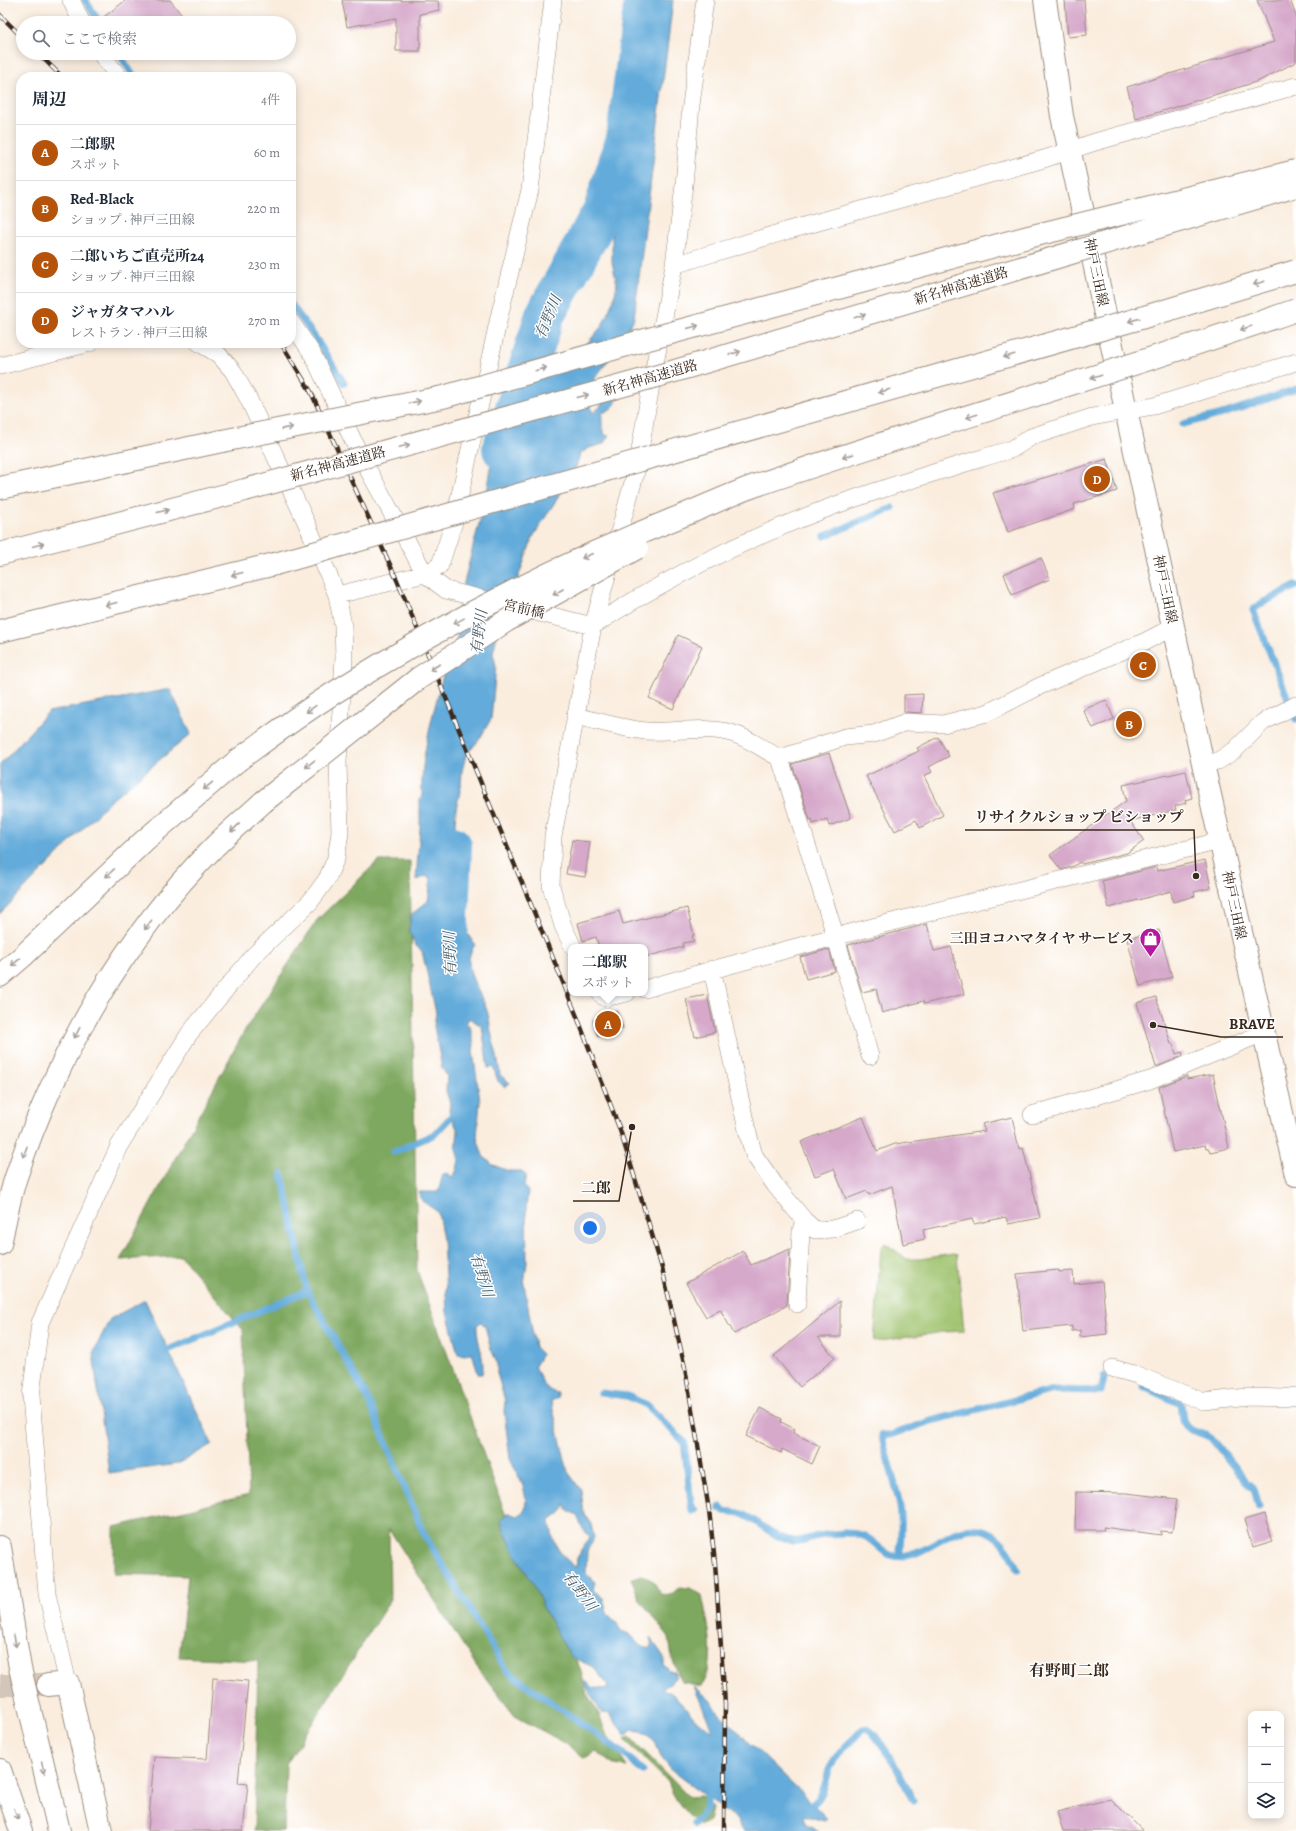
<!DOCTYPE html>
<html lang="ja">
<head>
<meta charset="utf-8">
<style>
	:root { --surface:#fff; --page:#f6f6f7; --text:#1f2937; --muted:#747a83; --line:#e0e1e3; --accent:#b45309 }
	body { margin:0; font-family:Alegreya,"Noto Serif JP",serif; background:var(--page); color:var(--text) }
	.controls { position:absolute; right:12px; bottom:12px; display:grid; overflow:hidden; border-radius:8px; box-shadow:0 2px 10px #0003 }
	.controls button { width:36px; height:36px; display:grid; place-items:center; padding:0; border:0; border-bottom:1px solid var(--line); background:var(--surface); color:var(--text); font:20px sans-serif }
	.you { position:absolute; left:590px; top:1228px; width:14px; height:14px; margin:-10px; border:3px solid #fff; border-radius:50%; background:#1a73e8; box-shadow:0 0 0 6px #1a73e833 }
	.badge { display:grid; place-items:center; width:26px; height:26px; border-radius:50%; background:var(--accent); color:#fff; font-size:13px; font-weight:700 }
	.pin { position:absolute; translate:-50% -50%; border:2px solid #fff; box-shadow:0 1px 4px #0006 }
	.popup { position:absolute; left:568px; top:944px; width:80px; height:52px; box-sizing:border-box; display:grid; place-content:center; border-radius:8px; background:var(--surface); filter:drop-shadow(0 1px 3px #0005); font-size:13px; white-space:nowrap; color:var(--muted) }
	.popup b { font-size:15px; color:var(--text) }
	.popup::after { content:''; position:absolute; left:50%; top:100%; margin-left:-8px; border:8px solid transparent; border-top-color:var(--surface) }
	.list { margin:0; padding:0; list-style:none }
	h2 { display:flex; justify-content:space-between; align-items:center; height:52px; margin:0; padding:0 16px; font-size:17px }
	h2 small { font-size:13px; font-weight:400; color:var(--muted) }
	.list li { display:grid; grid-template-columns:26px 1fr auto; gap:12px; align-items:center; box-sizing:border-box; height:56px; padding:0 16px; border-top:1px solid var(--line) }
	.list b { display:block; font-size:15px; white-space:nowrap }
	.list p { margin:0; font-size:13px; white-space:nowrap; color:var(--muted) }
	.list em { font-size:13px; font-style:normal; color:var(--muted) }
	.icon { flex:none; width:22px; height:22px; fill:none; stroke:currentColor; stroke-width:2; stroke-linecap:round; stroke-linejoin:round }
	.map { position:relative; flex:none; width:1296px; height:1831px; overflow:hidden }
	.search { position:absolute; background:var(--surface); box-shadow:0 2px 10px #0003; left:16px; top:16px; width:280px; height:44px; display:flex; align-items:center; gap:10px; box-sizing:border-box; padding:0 14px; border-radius:22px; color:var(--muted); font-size:15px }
	.panel { position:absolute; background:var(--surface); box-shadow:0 2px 10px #0003; left:16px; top:72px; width:280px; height:276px; border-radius:16px }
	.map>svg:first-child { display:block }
	.green { fill:#9dc16b; stroke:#6c7644 }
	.forest { fill:#7ea75f; stroke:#5c683e }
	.water { fill:#63abda; stroke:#4f6a7c; fill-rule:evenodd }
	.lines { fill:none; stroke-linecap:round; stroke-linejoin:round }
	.stream { stroke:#63abda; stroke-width:7 }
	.river { stroke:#63abda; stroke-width:40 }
	.building { fill:#d6a9cb }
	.secondary-tunnel { stroke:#d4c6b8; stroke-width:22; stroke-dasharray:22 11; stroke-linecap:butt }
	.street-casing { stroke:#9a8c7e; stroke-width:18 }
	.secondary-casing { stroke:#9a8c7e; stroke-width:24 }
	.primary-casing { stroke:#9a8c7e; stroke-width:24 }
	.highway-casing { stroke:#9a8c7e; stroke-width:24 }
	.street { stroke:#fff; stroke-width:17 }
	.secondary { stroke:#fff; stroke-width:22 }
	.primary { stroke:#fff; stroke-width:22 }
	.highway { stroke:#fff; stroke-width:22 }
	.rail-casing { stroke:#3b2a1e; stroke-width:4.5 }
	.rail { stroke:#fff; stroke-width:3; stroke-dasharray:9; stroke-linecap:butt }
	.highway-bridge-casing { stroke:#9a8c7e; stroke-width:24; stroke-linecap:butt }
	.highway-bridge { stroke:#fff; stroke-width:22 }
	.oneway { stroke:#a79f9a }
	.labels { text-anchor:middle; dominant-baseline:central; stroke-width:3; stroke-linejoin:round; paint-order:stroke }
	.street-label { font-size:14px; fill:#3b2a1e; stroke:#fff }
	.poi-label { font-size:14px; font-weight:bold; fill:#3b2a1e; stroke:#fff; text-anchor:end }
	.water-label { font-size:15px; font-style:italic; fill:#4b5e69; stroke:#fff }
	.quarter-label { font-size:16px; font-weight:bold; fill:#3b2a1e; stroke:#fff }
	.leader { fill:none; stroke:#3b2a1e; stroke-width:1.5 }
	.callout-dot { fill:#3b2a1e; stroke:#fff; stroke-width:1.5 }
	.callout-label { font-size:15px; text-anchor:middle; font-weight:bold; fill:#3b2a1e; stroke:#fff; stroke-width:3; stroke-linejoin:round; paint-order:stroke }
</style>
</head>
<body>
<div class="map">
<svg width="1296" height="1831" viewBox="0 0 1296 1831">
	<rect width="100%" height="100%" fill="#fff"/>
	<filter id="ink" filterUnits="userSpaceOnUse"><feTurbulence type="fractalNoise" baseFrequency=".025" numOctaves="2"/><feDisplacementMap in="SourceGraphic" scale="8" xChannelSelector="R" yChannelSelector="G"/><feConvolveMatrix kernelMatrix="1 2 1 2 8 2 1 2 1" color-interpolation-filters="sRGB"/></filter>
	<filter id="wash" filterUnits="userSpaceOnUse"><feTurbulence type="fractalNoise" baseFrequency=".012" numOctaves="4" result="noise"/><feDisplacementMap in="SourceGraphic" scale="16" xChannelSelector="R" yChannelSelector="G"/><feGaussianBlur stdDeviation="0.9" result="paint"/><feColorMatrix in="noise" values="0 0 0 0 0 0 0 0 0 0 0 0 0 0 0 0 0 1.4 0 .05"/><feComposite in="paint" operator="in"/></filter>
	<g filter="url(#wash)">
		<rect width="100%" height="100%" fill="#faedde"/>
		<path class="green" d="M885,1243L907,1259H920L953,1254L957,1255L964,1331L943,1332L874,1342L881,1248Z"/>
		<path class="forest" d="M378,861H410L417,1270L511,1530L580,1668L587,1694L598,1712L607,1736L627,1767L615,1765L596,1751L585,1758L563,1742L515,1716L477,1667L389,1529L390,1600L286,1765L284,1831H254L258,1661L179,1657L188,1576L114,1574V1527L249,1495L243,1330L181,1256L120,1260L245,1030L317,920Z
			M641,1575C652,1577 656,1584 660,1594L671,1595L679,1587L690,1588L702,1595C708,1624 718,1659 702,1686L682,1682L672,1659L669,1637L640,1600L631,1579Z
			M630,1737L689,1797L701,1796L712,1807L709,1822L701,1825C687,1817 673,1798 668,1782L624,1739Z"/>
		<path class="water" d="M643,0H673L634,318L624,339L595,378L591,408L593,413L600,407L605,396L619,394C616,405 613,409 602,413V427L605,435L609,436L603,444L589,448L580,454L575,470L533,537L498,632L493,653L496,666L491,719L479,740L466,755L462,771L461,787L456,809L452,875L454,898L447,901V910L452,929C466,928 468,935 475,945C458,966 483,994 488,1014C490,1021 490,1029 492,1036C495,1049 499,1061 500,1075L510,1083L504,1087L498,1081L493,1067L488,1068L482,1026L469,1018L466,1024L470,1026L474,1044L473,1051L480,1101L477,1137L483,1156L493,1165L509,1171H522L526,1176L524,1186L528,1192L526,1208L527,1262L524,1284L535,1347L542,1354L535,1366C540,1376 544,1392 558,1393V1398L551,1401L568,1472L581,1490L584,1514L591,1524L594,1538L587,1551L586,1574L595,1582L593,1590L603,1598L607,1613L616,1622L621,1631C624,1632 628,1633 630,1635C638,1640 640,1650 652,1648L650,1637L664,1657V1665L669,1671L676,1672V1677L662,1690C665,1692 668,1691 671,1693C686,1703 694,1725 712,1730L694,1686L710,1700L718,1712L827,1818L824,1821L803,1815L805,1823L819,1831H744L736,1819L673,1771L661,1756L654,1740L641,1731L632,1730L626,1736L608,1713L602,1714L585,1684L586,1681L593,1688L605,1689L608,1685L593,1667L570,1656L543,1607L535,1587L516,1556L504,1530L501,1520L508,1513L517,1516L525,1510L526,1499L523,1486L510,1459L504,1411L505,1401L497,1373V1363L491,1349L485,1326L481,1322L477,1325C476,1341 486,1359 482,1374H478L472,1352L466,1355L458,1354L447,1312L443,1240L438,1212L422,1201L419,1192H438L443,1174L448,1173L452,1177L456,1172L459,1161L456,1148L458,1131L449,1111L450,1103L446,1091L447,1076L442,1068L434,1026L436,1013L422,951L415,945L409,930L411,915L428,901L431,878L426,876L416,880L420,827V799L422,796C420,753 435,709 445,667L452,664L461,615L458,610C466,569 478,531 487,491C492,468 495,430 508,411L506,405L508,399L528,395L534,378L579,353L602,326L614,299L617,284L612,262V234L618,221V212C629,141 640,72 643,0ZM564,1505L569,1511L577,1515L582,1528L590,1537L577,1558L576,1566L573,1567C570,1561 565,1559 561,1553C554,1545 551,1531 550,1520C558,1516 564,1513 564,1505Z
			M170,689L191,734L110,801L0,914V765L48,712L106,701V700H112Z
			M145,1300L212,1444L178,1464L109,1473L93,1353L110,1319Z"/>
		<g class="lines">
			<path class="stream" d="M85,0L100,23
				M119,53L134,77
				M291,304L314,336L344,383
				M1183,424L1223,414L1296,389
				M825,536L892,508
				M1296,586L1262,603L1253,610L1296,719
				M394,1152L435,1134L458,1109
				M307,1291L367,1397L424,1534L507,1671L623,1753L643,1771
				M168,1350L307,1291L282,1174
				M1144,1387L1181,1404C1182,1410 1182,1415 1183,1420C1186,1433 1201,1431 1211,1438L1246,1482L1254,1489L1259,1507
				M601,1393L627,1396L647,1405L684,1442L692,1511L695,1510
				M719,1508L721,1507L724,1511C729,1512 735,1512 739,1513C758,1519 772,1538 793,1541C799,1542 807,1539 814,1537C829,1534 846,1531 861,1535C874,1538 881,1554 894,1556C924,1561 948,1525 979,1529C998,1532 1012,1552 1017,1569
				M900,1556C900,1540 903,1522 900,1507C896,1482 886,1459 882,1435H891L931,1421L1054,1390L1101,1391L1104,1377
				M863,1729L868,1728C886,1746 902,1777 913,1801
				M804,1807C822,1805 825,1784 829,1770C831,1765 836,1759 839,1754C845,1746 853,1740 859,1733
				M694,1824L707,1807V1788"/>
			<path class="river" d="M502,449L545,315L603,210L626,138L644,0
				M450,972L448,940L452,846"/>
		</g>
		<g id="blocks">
			<path class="building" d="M126,0H170L188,23H96Z
				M342,0L438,1L439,10L420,14V51H396V18L347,27Z
				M1065,0H1084L1087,35L1068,37Z
				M1257,0H1290L1296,16V62L1259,81L1136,119L1127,87L1274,42Z
				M1107,459L1117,491L1074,504L1075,509L1008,532L993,493Z
				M1041,558L1050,579L1012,595L1004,574Z
				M678,635L702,646L673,709L649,698Z
				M923,694L922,713L904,712V695Z
				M1106,700L1114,719L1093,728L1083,710Z
				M938,737L949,756L929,767L932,772L924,776L943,815L920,828L916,820L895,831L866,776L919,751L917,748Z
				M829,753L851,818L829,826L827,819L813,824L812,819L810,820L792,764Z
				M1186,771L1192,798L1185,800L1186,803L1175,806L1176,810L1130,821L1144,841L1127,853L1082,864L1080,862L1074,866L1061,870L1050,855L1126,801L1123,785Z
				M572,840L590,842L585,877L566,874Z
				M1205,860L1211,888L1194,892L1195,896L1173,902L1171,891L1109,908L1102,881L1156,867L1157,871Z
				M687,908L694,935L692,936L694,941L683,943V947L645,957V947H599L596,937L583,941L578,923L619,911L623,924Z
				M927,924L934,951L951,947L964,994L924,1004L923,1001L882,1013L876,989L862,992L848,945Z
				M1159,930L1172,977L1140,986L1127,939Z
				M829,949L835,971L806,979L800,957Z
				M707,995L715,1032L695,1037L686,999Z
				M1156,997L1171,1044H1173L1176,1054L1182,1052L1183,1056L1156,1067L1137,1003Z
				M617,1011L623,1028L598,1037L593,1020Z
				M1213,1074L1229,1148L1210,1152L1209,1149H1206L1205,1145L1173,1152L1159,1087L1187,1076V1079Z
				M863,1117L877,1151L895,1144L985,1131L982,1124L1012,1117L1019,1149L1023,1148L1040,1218L1008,1224L1006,1217L974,1224L972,1219L923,1230L925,1239L903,1244L892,1186L869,1195L867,1191L846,1199L834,1169L815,1176L801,1142Z
				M790,1249L787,1305L734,1334L720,1309L706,1317L686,1283L743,1251L751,1265Z
				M1059,1270V1272L1073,1271L1074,1284L1102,1281L1107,1334L1080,1337V1330L1072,1331V1326L1023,1331L1017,1274Z
				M840,1301V1337H818L835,1358L800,1387L774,1356Z
				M760,1408L782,1419L781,1422L795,1429L793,1433L820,1446L812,1464L782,1449L781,1453L746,1436Z
				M1076,1492L1126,1493L1177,1499L1172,1532L1161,1531V1535L1103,1527L1104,1530H1075Z
				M1264,1514L1273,1542L1253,1548L1244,1520Z
				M213,1678L248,1681L238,1783L248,1784L243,1831H148L154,1757L207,1759Z
				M1111,1799L1143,1831H1063L1057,1812Z"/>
		</g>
	</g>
	<g filter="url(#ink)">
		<use href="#blocks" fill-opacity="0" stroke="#9a8c7e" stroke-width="1"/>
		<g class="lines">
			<path class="secondary-tunnel" d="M0,1685H48"/>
			<defs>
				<path id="street" d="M71,0L82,23
					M100,53L119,77
					M674,265L786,231L1044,159L1095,142L1296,86
					M291,322L312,353L360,455L425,574L446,590L593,626C668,577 752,536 836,505C894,484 953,467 1012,449L1031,437L1092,417L1154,406L1296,362
					M199,343L218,354L233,371L249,400L307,524L337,595
					M0,366L90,343
					M575,716C598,721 624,729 646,731C675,733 704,725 731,733C750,738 763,750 780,758L836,938L870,1056
					M780,758L845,737L874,734L906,722L943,724L987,713L1040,686L1146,641L1173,627
					M1203,764L1218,761L1235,750L1263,722L1296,705
					M573,947L563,926L551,886L553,836L593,626L637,468L652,379L674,265L684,185L691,105L705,0
					M712,969L747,1130L754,1155L775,1185L804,1220L815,1230L833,1229L857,1221
					M645,989C835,934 1028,888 1220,841
					M600,993L605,998L627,993
					M1032,1115L1150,1080L1263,1033
					M797,1304L801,1231L804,1220
					M1112,1368L1137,1375L1204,1402L1247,1397L1283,1398L1296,1396
					M68,1683L47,1594L31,1396L40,1323L119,1146L189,1034L254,955L310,902L327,879L336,858L340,833L338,762L344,657L343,625L337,595L425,574L440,565L454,522L500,313L530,190L553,0"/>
				<path id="secondary" d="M48,1685L68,1683L101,1831"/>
				<path id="primary" d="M1045,0L1062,116L1203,764L1296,1175"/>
				<path id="highway" d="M0,488L222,441
					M0,554L245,490
					M0,631L275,564
					M0,976L22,957L144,841L237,761
					M0,1244C5,1222 9,1198 16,1177C57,1054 123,939 214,847C230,831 247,817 263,802
					M0,1547L20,1668L59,1831
					M0,1770L21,1831"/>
			</defs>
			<use href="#street" class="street-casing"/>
			<use href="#secondary" class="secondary-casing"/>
			<use href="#primary" class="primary-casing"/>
			<use href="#highway" class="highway-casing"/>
			<use href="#street" class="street"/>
			<use href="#secondary" class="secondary"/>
			<use href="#primary" class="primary"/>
			<use href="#highway" class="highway"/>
			<defs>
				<path id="rail" d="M0,15L23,38
					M38,53L62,77
					M281,343L311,392L397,580L432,664L578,1019L620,1130L641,1198L662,1268L685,1368L709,1510L715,1563L725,1704L724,1831"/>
			</defs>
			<use href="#rail" class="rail-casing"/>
			<use href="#rail" class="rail"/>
			<defs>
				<path id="highway-bridge" d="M222,441L443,397L645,340L1028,237L1296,171
					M245,490L668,373L1296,186
					M275,564L1141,318L1296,271
					M237,761C270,737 303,712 337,691C445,623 560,564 679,517C704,507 729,495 754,486C933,424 1117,373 1296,310
					M263,802L419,678L506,621L637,548"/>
			</defs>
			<use href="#highway-bridge" class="highway-bridge-casing"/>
			<use href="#highway-bridge" class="highway-bridge"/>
		</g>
		<defs><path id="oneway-shaft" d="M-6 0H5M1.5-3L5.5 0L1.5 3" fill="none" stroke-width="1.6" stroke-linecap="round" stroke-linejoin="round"/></defs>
		<g class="oneway">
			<use href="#oneway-shaft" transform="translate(1259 283) rotate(163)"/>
			<use href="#oneway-shaft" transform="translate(860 316) rotate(-17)"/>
			<use href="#oneway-shaft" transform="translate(1134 320) rotate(164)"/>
			<use href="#oneway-shaft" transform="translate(693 327) rotate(-15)"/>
			<use href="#oneway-shaft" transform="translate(1246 328) rotate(161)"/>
			<use href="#oneway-shaft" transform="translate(735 353) rotate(-17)"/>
			<use href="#oneway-shaft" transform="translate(1009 356) rotate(164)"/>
			<use href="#oneway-shaft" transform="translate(541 369) rotate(-16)"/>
			<use href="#oneway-shaft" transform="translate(1096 377) rotate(163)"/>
			<use href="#oneway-shaft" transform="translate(884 391) rotate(164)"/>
			<use href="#oneway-shaft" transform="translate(583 396) rotate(-15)"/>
			<use href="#oneway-shaft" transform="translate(415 402) rotate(-11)"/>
			<use href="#oneway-shaft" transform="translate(972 416) rotate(163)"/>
			<use href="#oneway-shaft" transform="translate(287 428) rotate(-11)"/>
			<use href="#oneway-shaft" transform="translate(404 446) rotate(-15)"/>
			<use href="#oneway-shaft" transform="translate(848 456) rotate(161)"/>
			<use href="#oneway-shaft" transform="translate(163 511) rotate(-15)"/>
			<use href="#oneway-shaft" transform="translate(38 545) rotate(-15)"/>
			<use href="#oneway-shaft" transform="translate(587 556) rotate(155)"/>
			<use href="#oneway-shaft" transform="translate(237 574) rotate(166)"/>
			<use href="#oneway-shaft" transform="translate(558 592) rotate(150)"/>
			<use href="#oneway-shaft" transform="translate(111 604) rotate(166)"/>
			<use href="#oneway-shaft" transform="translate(459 621) rotate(151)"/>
			<use href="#oneway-shaft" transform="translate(435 667) rotate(147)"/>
			<use href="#oneway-shaft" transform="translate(311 709) rotate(145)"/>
			<use href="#oneway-shaft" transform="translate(310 764) rotate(141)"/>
			<use href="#oneway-shaft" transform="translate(208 786) rotate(140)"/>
			<use href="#oneway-shaft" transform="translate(235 828) rotate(137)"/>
			<use href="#oneway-shaft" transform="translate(110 873) rotate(136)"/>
			<use href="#oneway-shaft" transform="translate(148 925) rotate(127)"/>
			<use href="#oneway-shaft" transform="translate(16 962) rotate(140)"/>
			<use href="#oneway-shaft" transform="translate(77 1033) rotate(118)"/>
			<use href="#oneway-shaft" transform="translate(25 1152) rotate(110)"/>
			<use href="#oneway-shaft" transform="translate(15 1641) rotate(80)"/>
			<use href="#oneway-shaft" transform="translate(43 1768) rotate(76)"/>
			<use href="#oneway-shaft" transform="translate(16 1814) rotate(71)"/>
		</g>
	</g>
	<defs>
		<symbol id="shop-pin" viewBox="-11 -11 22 30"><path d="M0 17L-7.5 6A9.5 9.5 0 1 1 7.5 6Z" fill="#b5179e" stroke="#fff"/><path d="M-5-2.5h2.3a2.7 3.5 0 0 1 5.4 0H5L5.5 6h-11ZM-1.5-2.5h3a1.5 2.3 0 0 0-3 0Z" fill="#fff"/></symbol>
	</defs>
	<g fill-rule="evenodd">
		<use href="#shop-pin" x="1138" y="926" width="25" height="34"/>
	</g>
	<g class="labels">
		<g class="street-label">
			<text transform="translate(1096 272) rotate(78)">神戸三田線</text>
			<text transform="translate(961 286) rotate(-17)">新名神高速道路</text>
			<text transform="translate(650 378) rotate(-16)">新名神高速道路</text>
			<text transform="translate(338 464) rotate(-15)">新名神高速道路</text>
			<text transform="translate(1165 589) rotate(78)">神戸三田線</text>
			<text transform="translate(524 609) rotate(13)">宮前橋</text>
			<text transform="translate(1234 905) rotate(78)">神戸三田線</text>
		</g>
		<g class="poi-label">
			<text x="1134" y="938">三田ヨコハマタイヤ サービス</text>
		</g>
		<g class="water-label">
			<text transform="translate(548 317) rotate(-67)">有野川</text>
			<text transform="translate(479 632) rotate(-83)">有野川</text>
			<text transform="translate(450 954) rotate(-92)">有野川</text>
			<text transform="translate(482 1275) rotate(73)">有野川</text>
			<text transform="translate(580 1591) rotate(53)">有野川</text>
		</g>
		<g class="quarter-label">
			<text x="1069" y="1671">有野町二郎</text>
		</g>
	</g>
	<path class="leader" d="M1196 876L1194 830H965M1153 1025L1221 1037H1283M632 1127L619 1201H573"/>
	<g class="callout-dot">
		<circle cx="1196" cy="876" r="4"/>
		<circle cx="1153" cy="1025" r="4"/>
		<circle cx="632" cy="1127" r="4"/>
	</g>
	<g class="callout-label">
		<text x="1079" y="822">リサイクルショップ ビショップ</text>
		<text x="1252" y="1029">BRAVE</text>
		<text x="596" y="1193">二郎</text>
	</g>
</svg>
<div class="controls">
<button>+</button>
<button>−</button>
<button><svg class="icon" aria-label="layers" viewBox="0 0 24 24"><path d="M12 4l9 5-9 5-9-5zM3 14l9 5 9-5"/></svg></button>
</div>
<div class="you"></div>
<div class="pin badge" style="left:608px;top:1024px">A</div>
<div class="popup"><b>二郎駅</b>スポット</div>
<div class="pin badge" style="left:1129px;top:724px">B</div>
<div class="pin badge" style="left:1143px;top:665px">C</div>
<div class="pin badge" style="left:1097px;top:479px">D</div>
<div class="search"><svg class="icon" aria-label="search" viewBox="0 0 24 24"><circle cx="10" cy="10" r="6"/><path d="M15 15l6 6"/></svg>ここで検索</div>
<section class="panel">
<h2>周辺<small>4件</small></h2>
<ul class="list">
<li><span class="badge">A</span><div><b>二郎駅</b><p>スポット</p></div><em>60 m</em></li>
<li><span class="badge">B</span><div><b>Red-Black</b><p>ショップ · 神戸三田線</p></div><em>220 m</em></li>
<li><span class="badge">C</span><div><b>二郎いちご直売所24</b><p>ショップ · 神戸三田線</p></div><em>230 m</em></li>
<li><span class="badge">D</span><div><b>ジャガタマハル</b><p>レストラン · 神戸三田線</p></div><em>270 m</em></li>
</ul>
</section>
</div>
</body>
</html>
